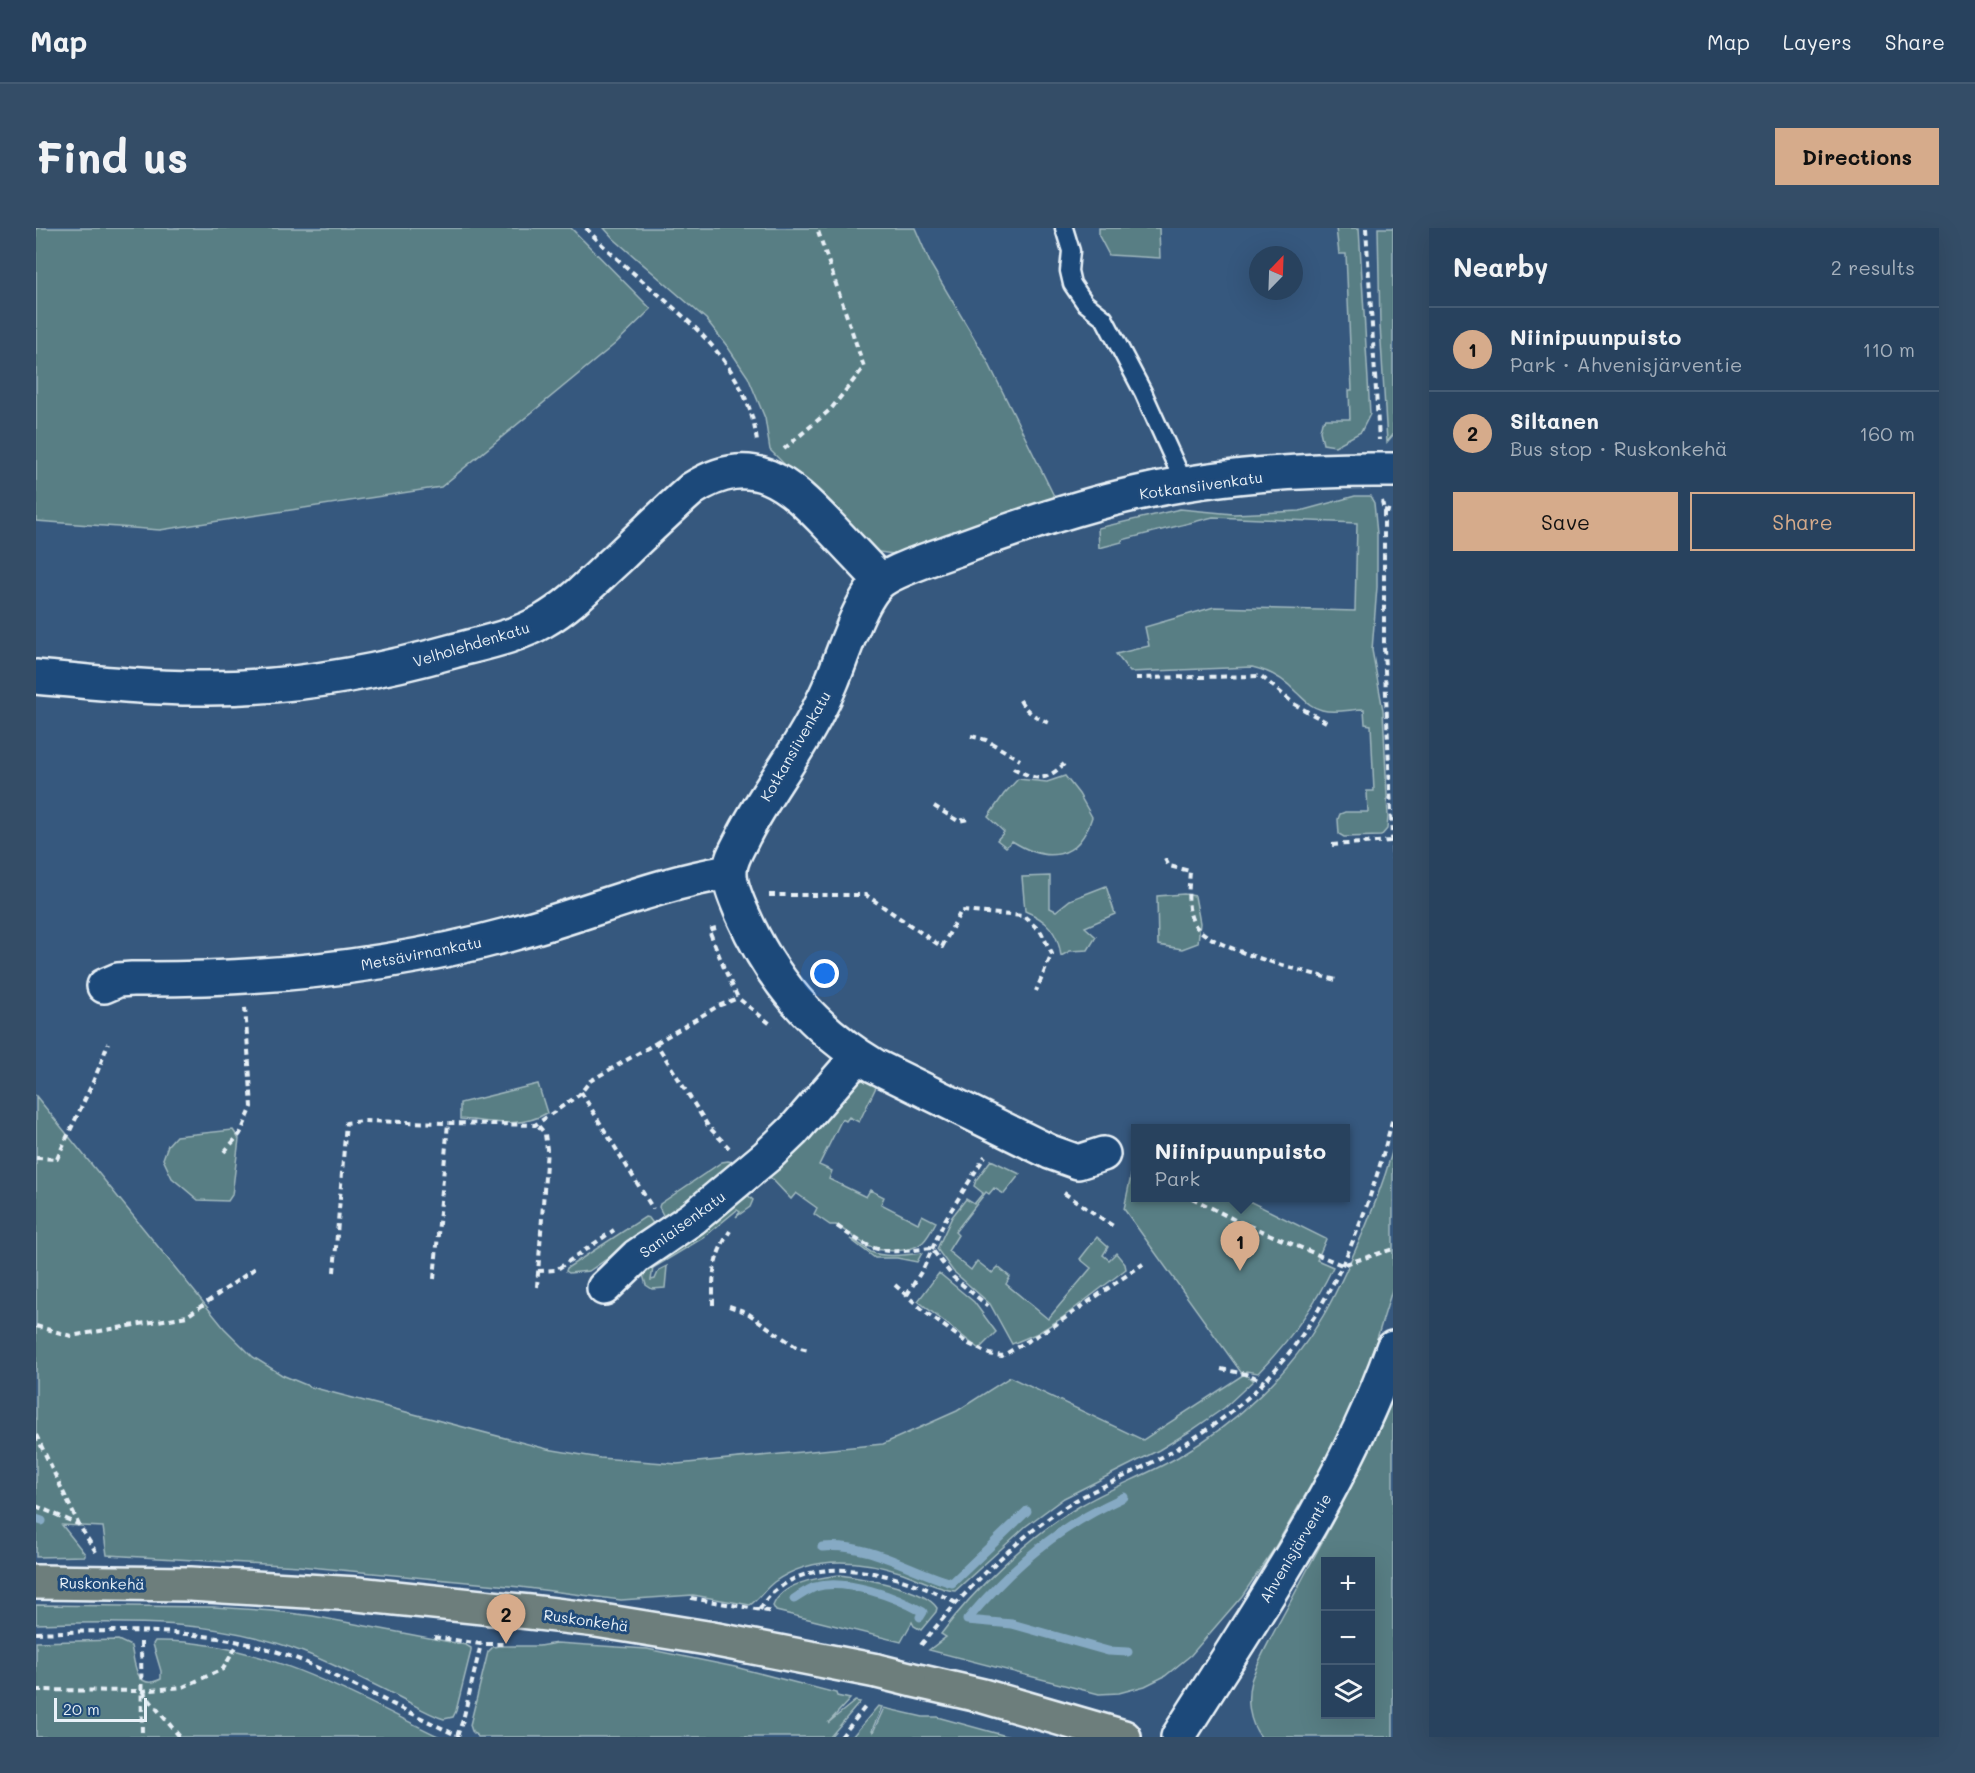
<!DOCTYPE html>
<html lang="en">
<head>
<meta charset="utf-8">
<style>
	:root { --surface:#28425e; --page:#344d67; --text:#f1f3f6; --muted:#a5b0bc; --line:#445b73; --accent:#d6ab8b }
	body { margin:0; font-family:Mali,sans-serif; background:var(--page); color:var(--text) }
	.controls { position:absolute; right:18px; bottom:18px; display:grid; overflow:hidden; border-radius:0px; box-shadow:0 6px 24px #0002 }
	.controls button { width:54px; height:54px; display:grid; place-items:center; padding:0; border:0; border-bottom:2px solid var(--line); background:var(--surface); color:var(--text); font:30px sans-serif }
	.compass { position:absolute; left:1213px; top:18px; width:54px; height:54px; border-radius:50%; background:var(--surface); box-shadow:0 6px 24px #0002; rotate:23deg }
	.scale { position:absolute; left:18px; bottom:15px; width:93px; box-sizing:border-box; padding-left:6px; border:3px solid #e8f1f8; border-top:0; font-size:16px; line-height:21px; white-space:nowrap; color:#e8f1f8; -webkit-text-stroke:4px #1f4a7a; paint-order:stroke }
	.you { position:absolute; left:789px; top:746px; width:21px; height:21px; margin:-15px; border:4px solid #fff; border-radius:50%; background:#1a73e8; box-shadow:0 0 0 9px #1a73e833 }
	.badge { display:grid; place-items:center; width:39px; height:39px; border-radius:50%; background:var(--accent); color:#111; font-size:20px; font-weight:700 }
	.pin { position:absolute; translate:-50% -50px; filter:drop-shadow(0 2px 3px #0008) }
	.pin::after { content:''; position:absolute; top:32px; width:21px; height:18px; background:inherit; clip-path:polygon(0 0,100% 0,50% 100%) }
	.popup { position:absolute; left:1095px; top:896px; width:219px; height:78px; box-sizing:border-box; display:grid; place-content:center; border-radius:0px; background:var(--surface); filter:drop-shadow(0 2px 4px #0005); font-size:20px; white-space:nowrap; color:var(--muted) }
	.popup b { font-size:22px; color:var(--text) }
	.popup::after { content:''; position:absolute; left:50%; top:100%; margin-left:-12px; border:12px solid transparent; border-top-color:var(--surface) }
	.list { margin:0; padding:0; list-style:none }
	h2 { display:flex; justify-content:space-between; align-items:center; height:78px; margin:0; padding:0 24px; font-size:26px }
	h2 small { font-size:20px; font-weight:400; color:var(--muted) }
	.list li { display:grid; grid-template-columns:39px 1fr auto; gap:18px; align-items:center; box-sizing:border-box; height:84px; padding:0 24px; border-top:2px solid var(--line) }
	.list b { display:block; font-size:22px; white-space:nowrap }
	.list p { margin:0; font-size:20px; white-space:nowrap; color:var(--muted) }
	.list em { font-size:20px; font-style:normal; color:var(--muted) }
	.actions { display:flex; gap:12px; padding:18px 24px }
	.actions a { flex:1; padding:14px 0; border:2px solid var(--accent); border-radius:0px; text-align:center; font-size:21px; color:var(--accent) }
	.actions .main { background:var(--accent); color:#111 }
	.icon { flex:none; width:33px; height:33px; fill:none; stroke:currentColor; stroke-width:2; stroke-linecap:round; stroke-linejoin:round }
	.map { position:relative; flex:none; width:1357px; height:1509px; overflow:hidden; border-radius:0px }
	header { display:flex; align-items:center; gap:36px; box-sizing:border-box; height:84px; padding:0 30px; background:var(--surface); border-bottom:2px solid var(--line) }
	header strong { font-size:28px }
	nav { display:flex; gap:33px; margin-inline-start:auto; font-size:21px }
	.intro { display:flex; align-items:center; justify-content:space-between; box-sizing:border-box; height:144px; padding:0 36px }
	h1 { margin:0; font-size:42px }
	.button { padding:15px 27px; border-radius:0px; background:var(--accent); color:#111; font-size:21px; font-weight:700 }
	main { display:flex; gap:36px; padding:0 36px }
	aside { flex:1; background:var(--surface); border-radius:0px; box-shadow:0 6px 24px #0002 }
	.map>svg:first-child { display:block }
	.green { fill:#597e84; stroke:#a0b8be; stroke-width:1.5; fill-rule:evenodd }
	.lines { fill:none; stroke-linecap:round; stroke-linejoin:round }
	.stream { stroke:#86aac4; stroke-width:9 }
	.lane-casing { stroke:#e8f1f8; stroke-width:21 }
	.street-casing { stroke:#e8f1f8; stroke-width:38 }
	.secondary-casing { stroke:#e8f1f8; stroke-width:38 }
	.primary-casing { stroke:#e8f1f8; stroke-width:38 }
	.path { stroke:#e8f1f8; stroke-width:4; stroke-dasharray:6 4.5; stroke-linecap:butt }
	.lane { stroke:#1f4a7a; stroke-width:16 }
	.street { stroke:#1f4a7a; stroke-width:33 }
	.secondary { stroke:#1f4a7a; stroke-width:33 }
	.primary { stroke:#6d7e7c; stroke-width:33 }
	.primary-bridge-casing { stroke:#e8f1f8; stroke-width:38; stroke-linecap:butt }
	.primary-bridge { stroke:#6d7e7c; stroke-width:33 }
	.labels { text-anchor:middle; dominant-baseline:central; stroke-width:6; stroke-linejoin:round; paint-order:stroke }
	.street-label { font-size:15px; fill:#e8f1f8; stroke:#1f4a7a }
</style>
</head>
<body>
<header>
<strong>Map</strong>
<nav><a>Map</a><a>Layers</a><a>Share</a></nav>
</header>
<div class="intro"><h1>Find us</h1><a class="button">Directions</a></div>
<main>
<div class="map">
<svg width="1357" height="1509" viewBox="0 0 1357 1509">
	<rect width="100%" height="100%" fill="#36587e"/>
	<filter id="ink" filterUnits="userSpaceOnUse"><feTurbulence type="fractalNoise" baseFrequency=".0167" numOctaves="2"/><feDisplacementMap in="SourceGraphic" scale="12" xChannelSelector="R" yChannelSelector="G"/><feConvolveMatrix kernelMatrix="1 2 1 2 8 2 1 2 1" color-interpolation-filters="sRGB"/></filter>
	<g filter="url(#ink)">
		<path class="green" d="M0,0H535L615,81L579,116L405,259L124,302L0,293Z
			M568,0H879L895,37L950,130L1020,272L865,327L836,323L734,222L729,190L712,149L691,118L670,91L578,11Z
			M1063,0H1123L1124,30L1073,27L1063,8Z
			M1300,0H1323L1334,186L1325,204L1299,218L1287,216L1284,203L1286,194L1290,191H1314L1313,162H1316L1310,26H1303Z
			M1342,0H1357V207L1351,214L1344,97Z
			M1319,268H1334L1338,275L1341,306V359L1336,422L1347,482L1352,589L1351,601L1345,608L1308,609L1303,606L1302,591L1304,586L1309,584H1332L1331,563H1338L1335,497L1329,496L1328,481C1315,481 1299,486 1286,482C1274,479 1269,472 1260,464C1248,451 1234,443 1216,439L1094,444L1080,426L1113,418L1109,399L1178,379L1319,383L1321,295L1177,289L1086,312V314L1063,320L1062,300L1144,281L1197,286L1264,283Z
			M1029,548L1043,566L1056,589C1042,633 1011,635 976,613L970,619L961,612L968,604L952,589L968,566L982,551L1011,554Z
			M1014,648V680L1020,683L1034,672L1070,658L1079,686L1049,699L1060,709L1052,722L1034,723L1025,728C1022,704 1011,692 989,683L986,649Z
			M1148,666L1159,668L1164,695L1162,715L1146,721L1122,717L1121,668Z
			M830,851L842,855L823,894L813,889L810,893L806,891L783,937L796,943L793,951L830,969L834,962L848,969L845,976L882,995L886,987L900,994C896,1001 893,1008 887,1014C875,1025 847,1025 832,1018C821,1012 811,1004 800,997H794L778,986L781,980L760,965L755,971L734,949L733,944L818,855Z
			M502,856L511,885C484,901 454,893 424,891V875Z
			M0,868L188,1100L217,1129L246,1147L275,1159L511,1221L564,1230L641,1236L847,1216L921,1183L974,1149L1107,1212L1207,1147L1088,981L1096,943L1099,944V970H1207L1290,1011L1281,1032L1297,1039C1278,1079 1253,1113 1222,1145L1210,1143L1208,1146L1218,1152L1188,1180L1156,1202L1123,1222L1028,1270L990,1298L919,1363C904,1362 881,1350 867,1345C824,1331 776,1327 738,1354C729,1361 723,1371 714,1377L657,1367L585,1372L484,1359L263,1338L71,1327L67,1299L26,1297L49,1326V1328L0,1329Z
			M197,902L203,911L196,967L192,973L162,972L136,950L127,931L132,917L140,908Z
			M1357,921V1059L1334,1133L1297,1219L1238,1321L1206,1368L1155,1427L1129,1448L1109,1458L1083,1465L1063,1466L893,1422L910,1409L905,1406C938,1361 996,1306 1044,1278C1076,1259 1111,1247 1142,1229C1200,1195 1253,1147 1287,1088C1299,1068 1309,1045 1319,1023C1334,990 1347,956 1357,921Z
			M955,932L984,946L968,966L958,960L953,966L950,964L919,1004L922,1007L912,1023L935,1042L941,1033L956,1045L962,1039L974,1049L970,1056L1012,1091L1055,1040L1044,1031L1061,1009L1072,1019L1067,1027L1073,1032L1080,1025L1089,1036L1090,1041L1026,1090L1002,1105L976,1116L954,1076L917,1043L901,1021L916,989L930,971L938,976L947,965L938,958L940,952Z
			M692,933L702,935L633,991L628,989L623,979L624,976L686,934Z
			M708,964L717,972L714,979L700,989L704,984L701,982L667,1010L617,1040L615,1052L619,1051L623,1042L631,1038L629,1060L616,1061L610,1057L607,1047L610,1040Z
			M609,989L613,990L619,998L553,1043L533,1045L530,1043L531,1040Z
			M814,1011C822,1013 828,1020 835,1024C848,1030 872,1027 886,1025L881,1034L861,1030H839Z
			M903,1045L938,1074L960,1104L943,1121L882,1073Z
			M1357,1170V1509H1225C1213,1495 1210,1471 1215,1453C1224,1426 1245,1392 1258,1367C1292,1302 1328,1238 1357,1170ZM1290,1334H1334V1486H1290Z
			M804,1347C826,1350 890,1361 901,1380L900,1384L885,1402L878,1398L876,1394L865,1414L740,1383L737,1378C746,1354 782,1350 804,1347Z
			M0,1377L178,1379L237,1383L277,1388L430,1417L435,1420V1423L420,1483L417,1489L408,1491C392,1486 377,1476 363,1469C331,1453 300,1437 267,1424C182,1391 90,1393 0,1396Z
			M82,1412L95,1418C99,1435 99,1464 125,1451V1443L117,1416L119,1413C222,1411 315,1466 404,1509H0V1414Z
			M521,1415L611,1421L699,1439L800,1465L801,1468L814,1471L792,1495L819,1473L824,1474L794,1509H442L436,1503L434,1497L452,1424L457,1419L463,1418H503Z
			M842,1478L846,1479L836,1502L837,1504L848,1480L887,1489H901L974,1509H816Z"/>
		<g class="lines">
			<path class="stream" d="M0,1291L6,1293
				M786,1319C833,1314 873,1343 916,1355L991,1283
				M758,1371C764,1367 772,1362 779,1359C810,1350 860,1369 887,1384L884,1389
				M931,1392C979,1336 1020,1300 1088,1269
				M931,1392L976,1396L1072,1423L1092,1424"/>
			<defs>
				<path id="lane" d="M1028,0L1035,23L1033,43L1036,56L1049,75L1068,90L1107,164L1149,257"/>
				<path id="street" d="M0,449C54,454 108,460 163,460C248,461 335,446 417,423C447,415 480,409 507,393C535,377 557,353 580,332C605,308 630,284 656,261C717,222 752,255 794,299C811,317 828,335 845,353
					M68,758L82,752L96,751C224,752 351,740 475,706C548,687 618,656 693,644
					M1067,926L1042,934L1014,924L839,838C777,801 735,751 706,685C701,673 693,656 694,643C694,631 703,618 708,607C730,564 761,526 782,483C787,473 792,463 796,453C807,427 824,370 845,353C862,340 906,327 927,319C984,298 1043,278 1102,265C1182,247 1275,241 1357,242
					M568,1060L601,1028L657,990L731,928L757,903L822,828"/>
				<path id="secondary" d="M1142,1509C1221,1383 1307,1261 1357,1120"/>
				<path id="primary" d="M0,1354L154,1356L321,1366L494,1384L560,1392L671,1410L841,1443
					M873,1451L947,1468L1088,1509"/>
			</defs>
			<use href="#lane" class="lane-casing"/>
			<use href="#street" class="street-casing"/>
			<use href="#secondary" class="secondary-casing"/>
			<use href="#primary" class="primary-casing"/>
			<path class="path" d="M550,0C611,68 709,113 721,214
				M1330,0L1343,212
				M748,221L795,181L828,139L781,0
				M1346,273L1348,282V419L1357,633
				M1348,282L1357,284
				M1100,450L1225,448L1258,476L1290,494
				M984,472C990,484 1001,490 1013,495
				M935,508L950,512L984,532
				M977,540C1000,552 1008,555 1028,536
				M898,578L922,593L933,591
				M1296,617L1356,613
				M1129,631L1133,638L1154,643C1153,660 1149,682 1159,697C1174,721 1271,744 1300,752
				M733,667H830L906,719L925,683L988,688L1005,704L1016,726L1000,763
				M680,700L673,702L688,740L702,770L737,798
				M620,815L682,778L702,770
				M545,864L617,981
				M188,924L204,906L216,879L209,779
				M0,930L21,931C38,892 59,855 72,815
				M1028,965L1080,1000
				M1156,970L1197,991L1306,1037L1357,1021
				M801,998C840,1026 847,1026 895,1020L917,1049L952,1078
				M502,1043L520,1042L578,1002
				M298,1044L310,895L327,893L499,897L543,867L554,853L620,815L672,898L693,920
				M398,1051L412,895
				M859,1057L889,1084L931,1115L953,1126L966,1128L1019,1097L1107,1036
				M501,1059L511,921L509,906L501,896
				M871,1067L888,1039L909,992L949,928
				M677,1077C677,1045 676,1031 694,1003
				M693,1078L710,1084L760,1119L773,1122
				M0,1098L35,1108L151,1088L221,1039
				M1185,1141L1214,1147L1228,1154
				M0,1207L43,1297L60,1324
				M0,1278L42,1296
				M655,1370L737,1384
				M724,1382C728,1372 737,1364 746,1358C791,1324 876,1350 920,1375
				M0,1405C82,1402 166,1399 245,1425C267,1432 288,1443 308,1453C347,1471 385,1490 424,1509
				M398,1409L445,1416H468
				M105,1414L106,1509
				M885,1417C927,1365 975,1314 1032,1277C1054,1263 1078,1254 1101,1242C1145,1220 1189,1193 1224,1158C1295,1086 1333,986 1357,889
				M0,1462L105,1463L147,1459L187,1441L203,1414
				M106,1463L144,1509
				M421,1508L427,1492L445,1416
				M805,1509L830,1478"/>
			<use href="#lane" class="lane"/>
			<use href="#street" class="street"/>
			<use href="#secondary" class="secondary"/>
			<use href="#primary" class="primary"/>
			<defs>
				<path id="primary-bridge" d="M841,1443L873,1451"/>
			</defs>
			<use href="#primary-bridge" class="primary-bridge-casing"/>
			<use href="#primary-bridge" class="primary-bridge"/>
		</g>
	</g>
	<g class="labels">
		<g class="street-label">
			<text transform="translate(1165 257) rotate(-8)">Kotkansiivenkatu</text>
			<text transform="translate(435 416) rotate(-17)">Velholehdenkatu</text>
			<text transform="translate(759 518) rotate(-60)">Kotkansiivenkatu</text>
			<text transform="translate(385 725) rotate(-11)">Metsävirnankatu</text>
			<text transform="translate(646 996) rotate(-36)">Saniaisenkatu</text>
			<text transform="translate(1259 1320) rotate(-59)">Ahvenisjärventie</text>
			<text transform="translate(66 1355) rotate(1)">Ruskonkehä</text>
			<text transform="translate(550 1392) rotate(8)">Ruskonkehä</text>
		</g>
	</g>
</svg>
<div class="controls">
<button>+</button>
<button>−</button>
<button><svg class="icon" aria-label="layers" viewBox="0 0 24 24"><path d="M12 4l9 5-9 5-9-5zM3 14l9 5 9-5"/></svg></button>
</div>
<svg class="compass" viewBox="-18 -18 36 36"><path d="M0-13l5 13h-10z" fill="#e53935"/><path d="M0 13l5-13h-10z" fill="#a5b0bc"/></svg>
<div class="scale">20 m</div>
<div class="you"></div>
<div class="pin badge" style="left:1204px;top:1043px">1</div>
<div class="popup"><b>Niinipuunpuisto</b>Park</div>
<div class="pin badge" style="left:470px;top:1416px">2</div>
</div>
<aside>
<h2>Nearby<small>2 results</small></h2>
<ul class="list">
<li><span class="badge">1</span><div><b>Niinipuunpuisto</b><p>Park · Ahvenisjärventie</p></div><em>110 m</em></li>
<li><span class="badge">2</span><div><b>Siltanen</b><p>Bus stop · Ruskonkehä</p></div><em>160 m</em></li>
</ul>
<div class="actions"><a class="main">Save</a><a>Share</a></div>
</aside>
</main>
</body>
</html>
